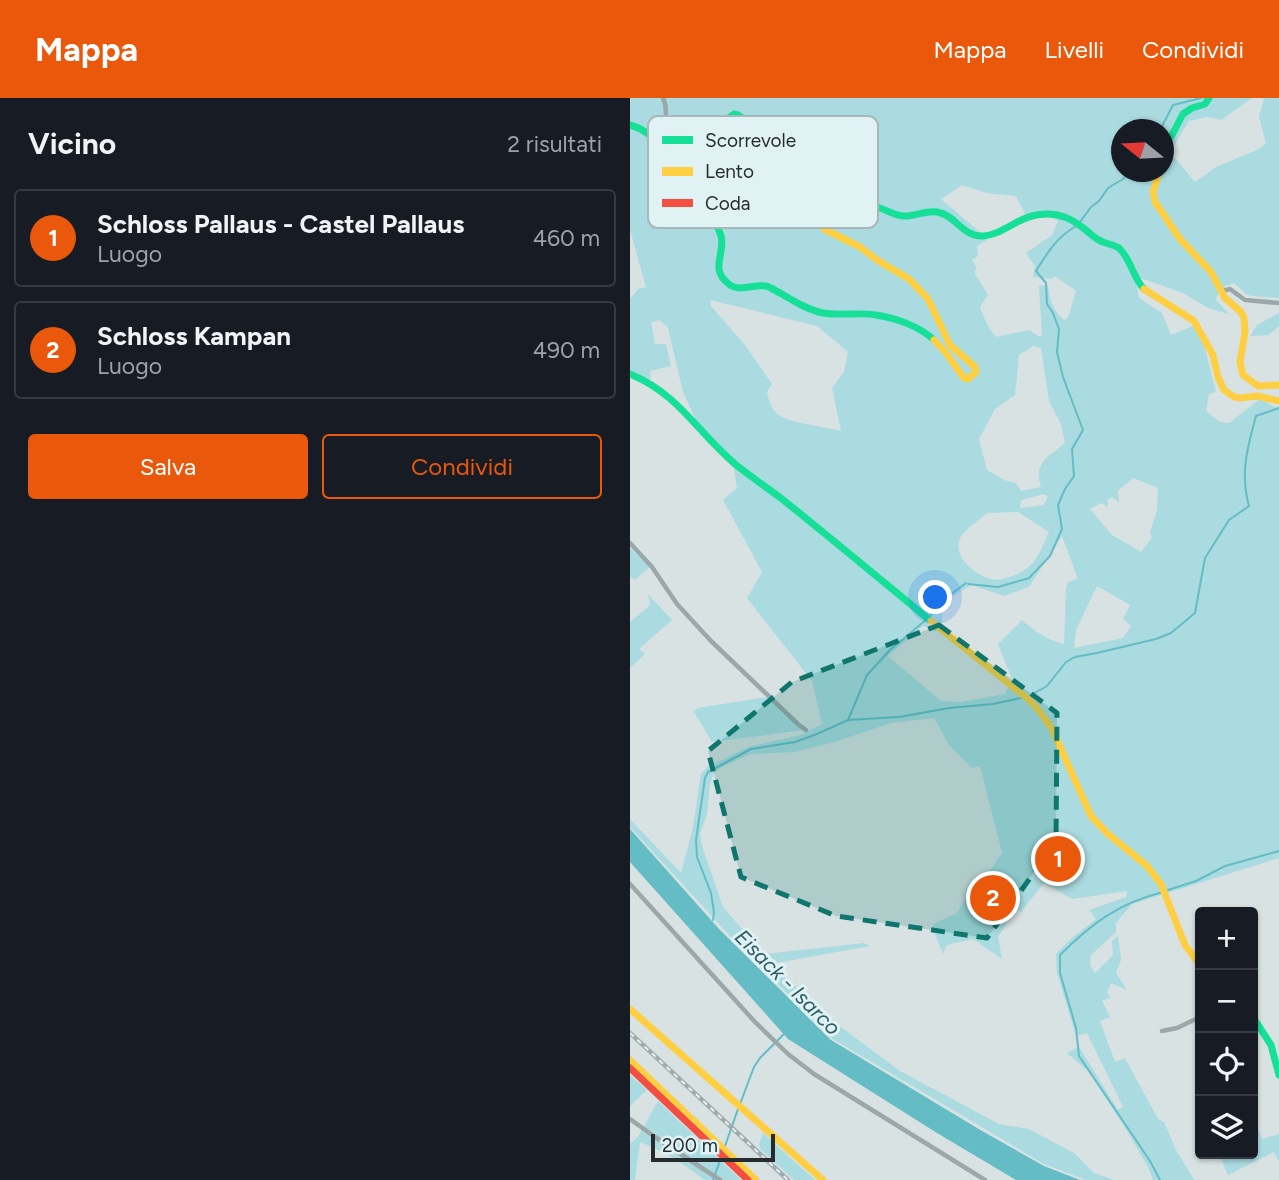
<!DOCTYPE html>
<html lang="it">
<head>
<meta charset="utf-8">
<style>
	:root { --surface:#171b24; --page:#20242c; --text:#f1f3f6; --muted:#9ea1a6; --line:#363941; --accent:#ea580c }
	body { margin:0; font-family:Figtree,sans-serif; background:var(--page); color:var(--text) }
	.controls { position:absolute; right:21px; bottom:21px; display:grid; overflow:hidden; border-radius:7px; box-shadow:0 2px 5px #0004 }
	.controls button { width:63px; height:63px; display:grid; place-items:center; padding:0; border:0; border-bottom:2px solid var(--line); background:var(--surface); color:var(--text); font:35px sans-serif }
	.compass { position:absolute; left:481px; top:21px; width:63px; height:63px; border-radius:50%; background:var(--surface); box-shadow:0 2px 5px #0004; rotate:288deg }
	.scale { position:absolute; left:21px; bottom:18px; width:124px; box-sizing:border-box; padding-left:7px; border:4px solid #262c2d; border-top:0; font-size:19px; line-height:24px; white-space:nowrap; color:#262c2d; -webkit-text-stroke:5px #e1f2f4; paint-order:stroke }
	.you { position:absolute; left:306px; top:500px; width:24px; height:24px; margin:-18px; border:5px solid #fff; border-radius:50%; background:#1a73e8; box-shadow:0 0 0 10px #1a73e833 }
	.badge { display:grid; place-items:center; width:46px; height:46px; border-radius:50%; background:var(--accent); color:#fff; font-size:23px; font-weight:700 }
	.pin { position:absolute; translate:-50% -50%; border:4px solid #fff; box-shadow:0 2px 7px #0006 }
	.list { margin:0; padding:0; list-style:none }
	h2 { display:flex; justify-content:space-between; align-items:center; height:91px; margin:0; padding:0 28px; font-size:30px }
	h2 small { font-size:23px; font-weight:400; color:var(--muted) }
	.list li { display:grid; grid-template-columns:46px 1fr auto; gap:21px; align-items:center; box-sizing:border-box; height:98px; margin:0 14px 14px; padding:0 14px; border:2px solid var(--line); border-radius:7px }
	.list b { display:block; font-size:26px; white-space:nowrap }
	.list p { margin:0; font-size:23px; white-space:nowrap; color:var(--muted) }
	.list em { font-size:23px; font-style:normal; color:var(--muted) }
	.actions { display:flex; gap:14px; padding:21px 28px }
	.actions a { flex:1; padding:16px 0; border:2px solid var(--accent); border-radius:7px; text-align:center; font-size:24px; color:var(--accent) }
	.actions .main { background:var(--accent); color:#fff }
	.icon { flex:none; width:38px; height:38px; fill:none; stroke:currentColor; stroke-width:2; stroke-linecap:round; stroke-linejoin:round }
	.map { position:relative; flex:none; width:649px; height:1082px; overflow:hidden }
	header { display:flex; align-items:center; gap:42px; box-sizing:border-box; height:98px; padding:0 35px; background:var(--accent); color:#fff }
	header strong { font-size:33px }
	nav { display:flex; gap:38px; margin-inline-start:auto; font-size:24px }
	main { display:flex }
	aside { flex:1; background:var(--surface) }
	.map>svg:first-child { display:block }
	.green { fill:#aadbe0; fill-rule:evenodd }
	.water { fill:#64bcc5 }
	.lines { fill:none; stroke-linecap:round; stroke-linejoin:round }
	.stream { stroke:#64bcc5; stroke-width:2 }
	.street { stroke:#9ba7a9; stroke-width:4.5 }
	.fast { stroke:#16e098; stroke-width:7 }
	.slow { stroke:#ffcf43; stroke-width:7 }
	.jam { stroke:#f24e42; stroke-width:7 }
	.rail-casing { stroke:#a1abac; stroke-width:4.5 }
	.rail { stroke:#e1f2f4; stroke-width:2; stroke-dasharray:5; stroke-linecap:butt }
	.marked { fill:#0f766e; fill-opacity:0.2; stroke:#0f766e; stroke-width:5; stroke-dasharray:14 9; stroke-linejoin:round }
	.labels { text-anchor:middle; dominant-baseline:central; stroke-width:6; stroke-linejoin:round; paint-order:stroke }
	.water-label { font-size:21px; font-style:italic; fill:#2c5d62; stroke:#e1f2f4 }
	.key { fill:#e1f2f4; stroke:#a9b7b8; stroke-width:2 }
	.key-label { font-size:19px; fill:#262c2d }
</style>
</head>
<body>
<header>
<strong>Mappa</strong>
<nav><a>Mappa</a><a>Livelli</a><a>Condividi</a></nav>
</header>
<main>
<aside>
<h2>Vicino<small>2 risultati</small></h2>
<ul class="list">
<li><span class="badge">1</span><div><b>Schloss Pallaus - Castel Pallaus</b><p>Luogo</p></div><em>460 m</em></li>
<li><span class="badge">2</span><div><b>Schloss Kampan</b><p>Luogo</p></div><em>490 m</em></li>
</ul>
<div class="actions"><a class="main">Salva</a><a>Condividi</a></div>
</aside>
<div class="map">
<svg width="649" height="1082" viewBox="0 0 649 1082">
	<rect width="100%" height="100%" fill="#d8e2e2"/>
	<path class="green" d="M0,0H622L591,22L577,19L559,23L540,54L565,84L586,69L629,51L636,45L629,19L634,0H649V200L632,199L617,197L604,185L595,188L585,201L599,216L578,210L553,195L505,178L509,200L532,215L541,237L563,228L575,250L586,294L579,296L576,313L590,324L599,325L630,301L645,309L649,308V760L502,806L486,825V834L461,857L460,867L465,875L483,857L482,843L488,838L491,862L486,875L497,892L481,885L477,894L481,900L472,902L480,919L470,923L485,964L495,960L528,1021L534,1024L546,1052L564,1082H523L518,1069L496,1031L459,974L437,955L449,949L488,1012L493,1009L457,935L446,938L427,875L426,856L443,839L466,821L459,812L496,799L497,793L442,801L414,785L391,814L386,811L368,839L372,861L343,841L317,847L313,856L305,836L303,826L327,815L338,796L353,790L352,784L372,755L350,668L342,670L319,647L304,620L261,625L208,643L165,654L120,656L91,670L84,675L80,685L77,716L70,736L72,748L93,809L134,856L234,845L240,848L141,866L208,927L270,973L369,1026L399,1031L444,1055L464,1075L484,1082H456L414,1066L203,941L101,839L0,729V721L51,775L63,729L71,676L77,669L121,648L171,637L192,626L182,583L117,500L132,474L93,402L107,390L103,365L69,329L53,294L38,230L30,222L21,224L25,246H36L41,268L20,273L21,282L0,277V201L8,191L16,189L0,132ZM492,32H534V74H492ZM332,87L356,95L386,98L398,122L419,118L428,123L422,137L396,155L405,168L403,179L422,181L425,178L446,193L438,220L434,222C423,212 419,201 418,187L409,188L412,236L410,239L399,232L366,239C359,232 353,218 350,209L358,197L345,176L346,169L342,162L348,158L347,148L358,141L311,101ZM80,202L187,228L218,254L214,274L202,290L211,333C196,329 162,325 150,318C142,313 139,303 137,294L142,286L115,247L81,208ZM403,248L411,250L419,303L431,326L435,345C419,358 403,365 411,389L391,393L386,385L374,382L357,372L349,341L365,311L385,297L389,257ZM503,380L528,390L527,413L520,434L522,440L511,454L482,437L460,411L471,405L478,409L477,402L482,399L489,404L488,393ZM414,396L418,398L414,407L390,410L391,402ZM388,414L419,434C413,446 408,463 396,471C389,476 374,482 366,482C347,480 318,457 332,437C338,429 349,422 357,415ZM432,438L448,481L438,484L436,490L434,546C419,543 404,533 392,522L368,546L382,581L375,596L331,604L311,603L258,558L293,528L306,534L312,524V505L341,487L374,498L399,489ZM467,488L500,507L493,521L501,528L493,540L444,550L446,532Z
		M649,215V228L639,237L620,238L627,227Z
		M0,450L20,469L5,482L0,478Z
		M18,496L42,522L9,551L15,556L0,570V524L20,507Z
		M138,599L173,632L82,644L64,614L67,610Z
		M0,977L17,992L0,1008Z
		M28,1003L111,1082H74C54,1065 34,1053 10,1044L5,1082H0V1046L8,1039Z
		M623,1017L632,1041L649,1036V1063L644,1054L598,1077L589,1056H623Z
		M133,1035L185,1082H164L130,1051L129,1046Z"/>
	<path class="water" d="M0,731L89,831L201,942L352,1033L414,1068L450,1082H386L307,1035L158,941L0,764Z"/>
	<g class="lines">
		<path class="stream" d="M530,32L543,7L571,0
			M450,124L461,109L469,103L478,90L493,81L500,74
			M338,486L368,489L399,480L420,458L432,431L428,407L435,391L444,378L442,351L453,332L433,279L427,254L429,231L423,215L417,206L416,185L406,173C417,155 427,139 446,128
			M301,517L312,503L336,485
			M399,598L417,588L436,564L445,559L467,555L526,541L541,535L565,515L575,460L599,422L619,408C610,375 617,351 626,318L649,310
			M218,622L237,577L260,552L297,521
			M538,792L566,783L595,768L649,753
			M83,822L84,814L81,795L67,759L66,742L75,680L78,674L121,651L165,644L187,636L218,622L269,619L319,610L363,606L391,600
			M110,1006L124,969L130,960L155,935
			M95,1048L108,1011
			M83,1082L91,1060
			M530,1082L520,1063L449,958L446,930L430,875V857C462,825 489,805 533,794"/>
		<path class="street" d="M33,0C38,10 35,18 36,29C37,42 46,54 47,67L44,70
			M592,193L600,191L615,202L649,205
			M0,445L22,469L47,506L81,543L169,627L176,632
			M0,786L125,924L158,956L184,976L355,1082
			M532,933L547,930L570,919
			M0,1021L25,1039L90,1082"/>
		<path class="fast" d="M0,27C26,34 38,57 47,80C50,86 52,94 56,100C66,114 86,119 91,138C96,156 78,171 100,187C110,194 124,186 136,188C140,189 146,193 150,195C164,203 178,212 193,215C211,218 229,214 246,217C266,220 289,228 304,242
			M534,47L542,37L553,16L562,10L575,6L579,0
			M177,115L155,102L145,91L134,73L108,53L99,37L96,25L97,21L104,16L108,17C121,25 128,38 141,45C160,53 185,53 200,69C210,82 213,100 229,106C236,108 244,108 250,110C259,113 265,118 275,118C286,118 296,112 307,114C326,117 332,139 353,138C371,137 385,122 402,118C421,113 437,117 452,129C458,133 463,139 469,142C475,146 483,146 489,150C501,161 503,180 514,191
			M0,276C50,297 66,333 105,366C120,378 136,389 152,401C202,441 251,482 301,523
			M623,919L641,947L649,977"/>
		<path class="slow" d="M529,74L523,94L525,104L550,141L581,174L595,200L611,214L614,220L615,234L610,264L613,277L628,288L649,287
			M177,115L194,131L230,149L247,162L279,181L298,201L320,247L345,269L346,274L338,281L334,280L316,255L304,242
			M514,191L564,223L583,257L588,279L594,292L604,299L610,300L627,298L649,303
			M301,523L398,601L407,610L422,631L461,718L478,736L517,768L531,786L555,847L570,867
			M0,911L193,1082
			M0,962L126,1082"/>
		<path class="jam" d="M0,970L118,1082"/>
		<defs>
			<path id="rail" d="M0,935L158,1082"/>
		</defs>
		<use href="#rail" class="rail-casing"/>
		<use href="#rail" class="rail"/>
	</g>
	<path class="marked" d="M309,527L427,615L426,744L357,840L206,818L111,779L78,653L162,584Z"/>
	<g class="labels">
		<g class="water-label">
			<text transform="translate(158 884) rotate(45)">Eisack - Isarco</text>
		</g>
	</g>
	<rect x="18" y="18" width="230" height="112" rx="10" class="key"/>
	<rect x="32" y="38" width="31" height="8" fill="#16e098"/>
	<rect x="32" y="69" width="31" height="9" fill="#ffcf43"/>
	<rect x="32" y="101" width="31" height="8" fill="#f24e42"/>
	<g class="key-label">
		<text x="75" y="49">Scorrevole</text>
		<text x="75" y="80">Lento</text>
		<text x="75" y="112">Coda</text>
	</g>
</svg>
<div class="controls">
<button>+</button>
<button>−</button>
<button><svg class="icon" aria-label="locate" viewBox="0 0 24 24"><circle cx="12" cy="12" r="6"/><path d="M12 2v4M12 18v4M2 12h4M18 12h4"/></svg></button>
<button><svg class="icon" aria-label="layers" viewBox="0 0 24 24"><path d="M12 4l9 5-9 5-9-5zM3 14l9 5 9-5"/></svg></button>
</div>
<svg class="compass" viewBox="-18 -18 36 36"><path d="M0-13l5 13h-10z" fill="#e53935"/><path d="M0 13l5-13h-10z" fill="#9ea1a6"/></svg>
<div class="scale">200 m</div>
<div class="you"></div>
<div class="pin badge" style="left:428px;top:761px">1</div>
<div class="pin badge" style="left:363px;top:800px">2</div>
</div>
</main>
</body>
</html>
